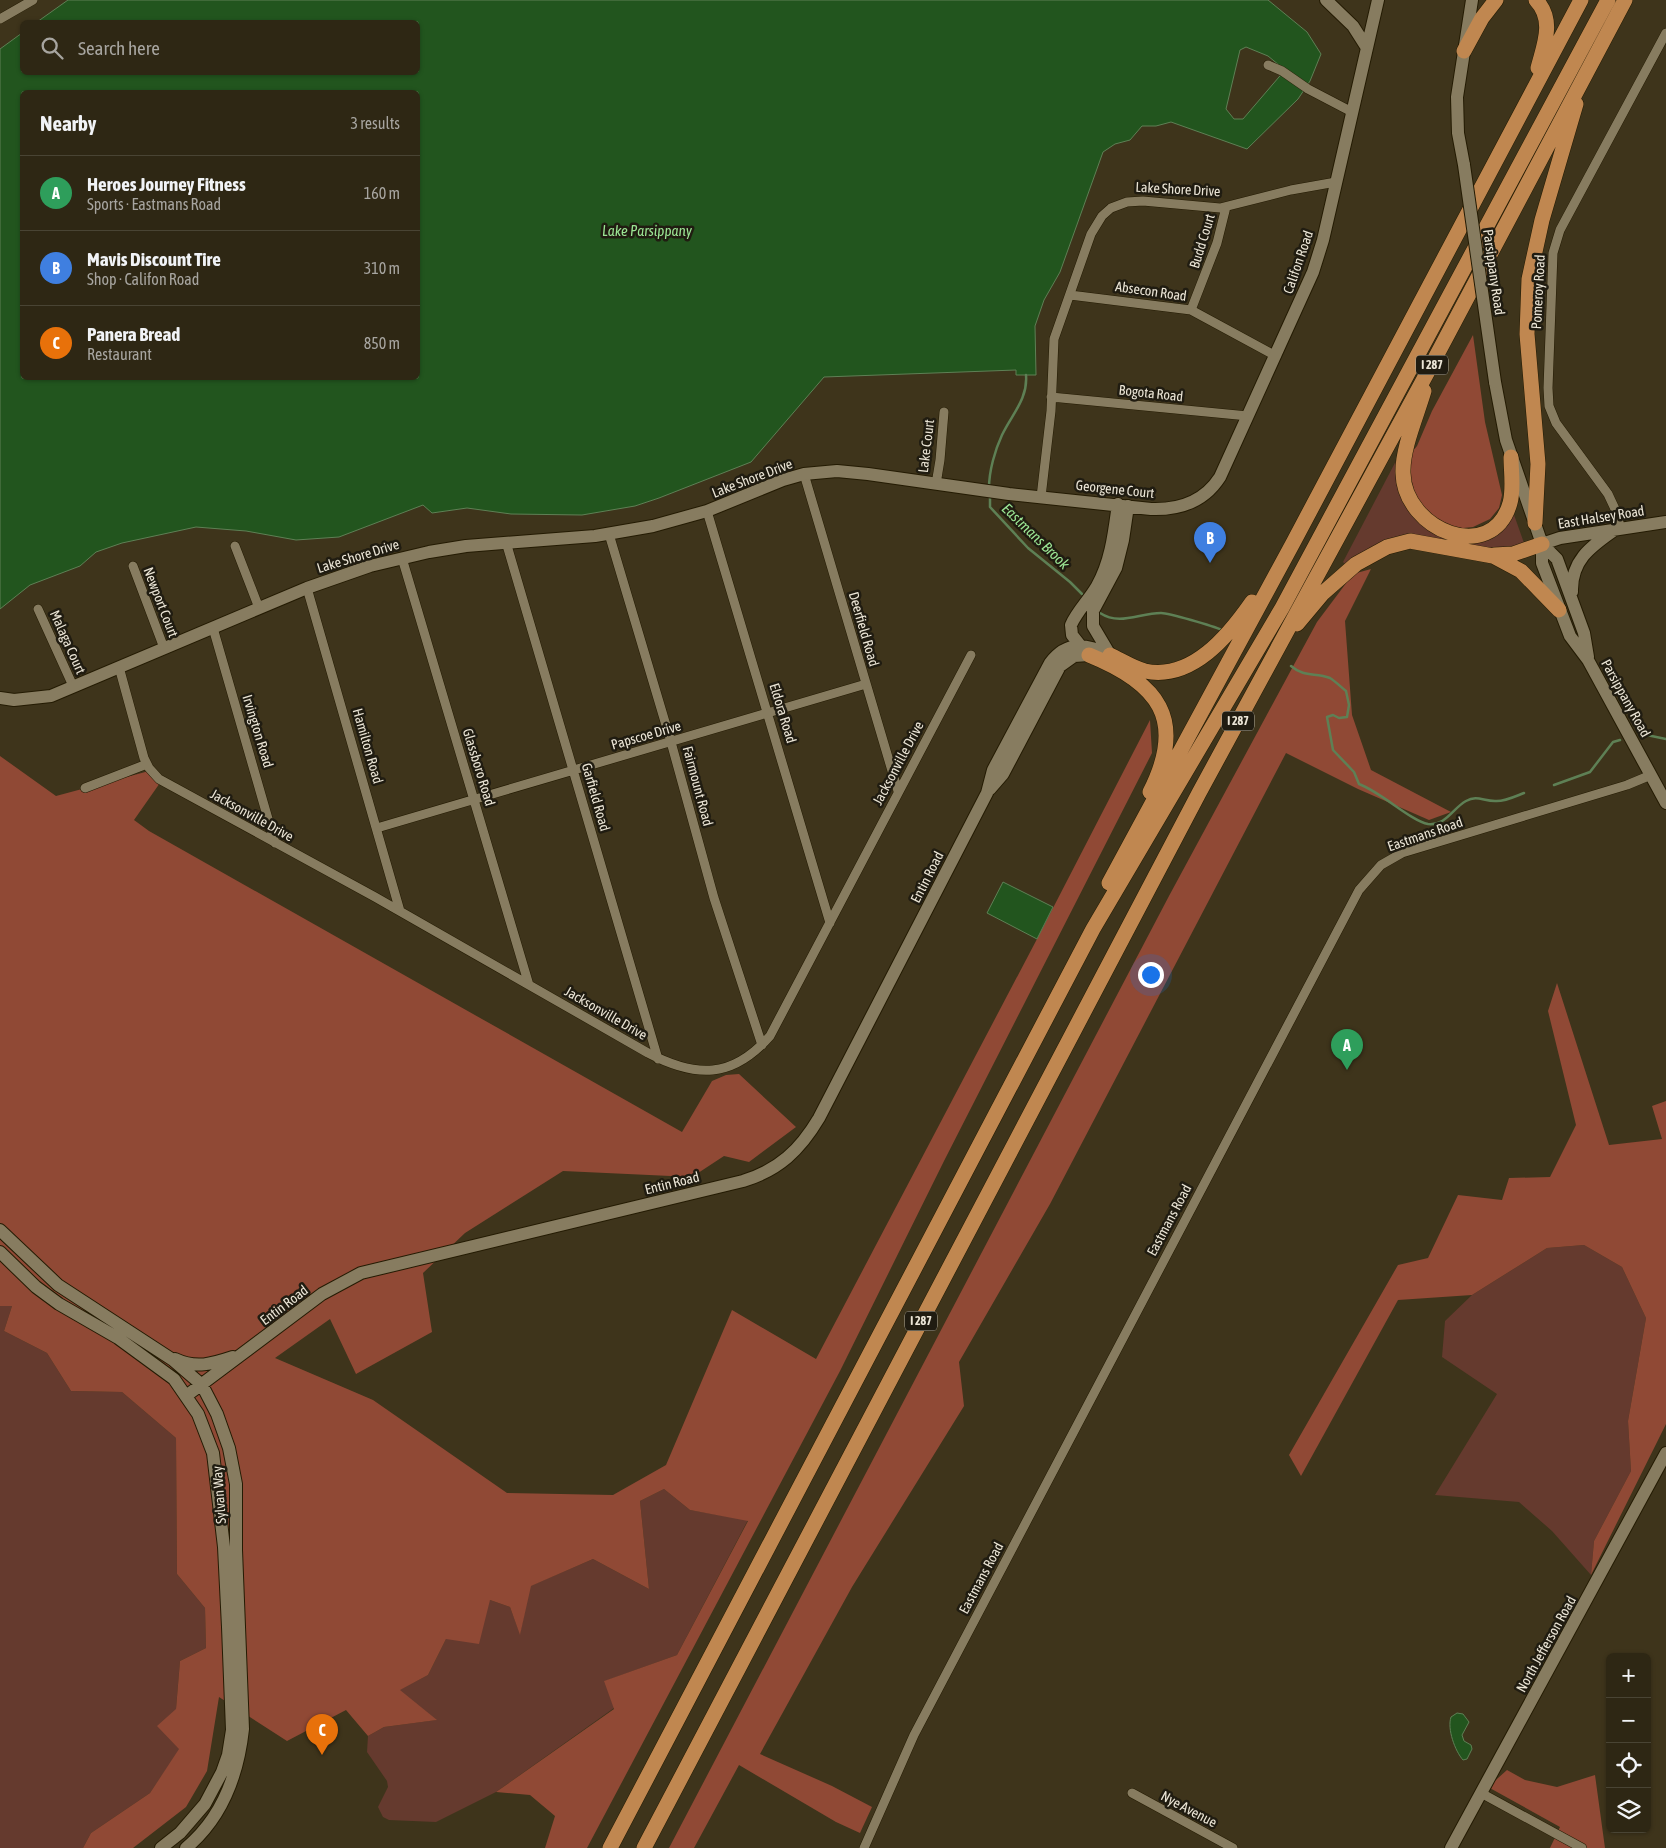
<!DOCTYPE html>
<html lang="en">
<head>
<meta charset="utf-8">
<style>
	:root { --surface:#2e2714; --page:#362f1d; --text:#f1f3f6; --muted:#a7a5a0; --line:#494434; --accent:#5dc7e8 }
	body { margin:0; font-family:"Asap Condensed",sans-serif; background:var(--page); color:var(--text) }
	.controls { position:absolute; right:15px; bottom:15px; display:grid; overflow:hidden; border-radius:8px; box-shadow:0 1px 4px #0004 }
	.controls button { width:45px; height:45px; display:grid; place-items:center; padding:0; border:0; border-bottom:1px solid var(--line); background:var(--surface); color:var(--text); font:25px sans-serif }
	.you { position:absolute; left:1150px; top:974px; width:18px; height:18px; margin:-12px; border:4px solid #fff; border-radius:50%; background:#1a73e8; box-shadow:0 0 0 8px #1a73e833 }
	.badge { display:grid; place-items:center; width:32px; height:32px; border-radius:50%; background:var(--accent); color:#fff; font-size:16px; font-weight:700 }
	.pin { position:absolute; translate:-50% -41px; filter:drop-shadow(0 1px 2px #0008) }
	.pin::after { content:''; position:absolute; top:26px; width:18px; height:15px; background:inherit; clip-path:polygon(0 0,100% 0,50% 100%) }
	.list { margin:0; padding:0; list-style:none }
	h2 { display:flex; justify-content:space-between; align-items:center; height:65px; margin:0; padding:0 20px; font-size:21px }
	h2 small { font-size:16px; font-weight:400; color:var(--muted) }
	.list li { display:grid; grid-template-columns:32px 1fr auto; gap:15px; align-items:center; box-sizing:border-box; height:75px; padding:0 20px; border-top:1px solid var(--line) }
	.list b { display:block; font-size:19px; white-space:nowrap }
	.list p { margin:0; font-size:16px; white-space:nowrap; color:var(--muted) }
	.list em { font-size:16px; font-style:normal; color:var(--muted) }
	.icon { flex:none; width:28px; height:28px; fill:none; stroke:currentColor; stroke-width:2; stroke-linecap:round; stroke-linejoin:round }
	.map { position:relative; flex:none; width:1666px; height:1848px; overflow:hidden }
	.search { position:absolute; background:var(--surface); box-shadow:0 1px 4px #0004; left:20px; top:20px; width:400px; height:55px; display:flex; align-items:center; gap:12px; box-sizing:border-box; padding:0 18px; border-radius:8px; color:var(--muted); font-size:19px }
	.panel { position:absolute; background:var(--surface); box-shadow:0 1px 4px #0004; left:20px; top:90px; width:400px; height:290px; border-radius:8px }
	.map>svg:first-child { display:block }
	.green { fill:#653a2e }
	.forest { fill:#904935 }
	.water { fill:#22551e; stroke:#5e8055; fill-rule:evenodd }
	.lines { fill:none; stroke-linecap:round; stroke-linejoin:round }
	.stream { stroke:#5e8055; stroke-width:2.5 }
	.street-casing { stroke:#241b03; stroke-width:10 }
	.secondary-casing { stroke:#241b03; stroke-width:14 }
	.highway-casing { stroke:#241b03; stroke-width:16 }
	.street { stroke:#877c60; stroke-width:9 }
	.secondary { stroke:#877c60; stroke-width:12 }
	.highway { stroke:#c08750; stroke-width:15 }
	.secondary-bridge-casing { stroke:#241b03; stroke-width:14; stroke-linecap:butt }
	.secondary-bridge { stroke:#877c60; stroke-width:12 }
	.labels { text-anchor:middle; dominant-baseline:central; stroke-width:5; stroke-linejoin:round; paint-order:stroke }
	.shield { fill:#201c11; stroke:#aea99b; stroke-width:1 }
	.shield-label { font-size:12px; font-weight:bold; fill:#ebe5d6 }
	.street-label { font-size:14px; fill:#ebe5d6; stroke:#201c11 }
	.water-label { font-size:15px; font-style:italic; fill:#9be594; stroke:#201c11 }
</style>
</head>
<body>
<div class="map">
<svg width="1666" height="1848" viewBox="0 0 1666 1848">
	<rect width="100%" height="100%" fill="#3e341b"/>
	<path class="green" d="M1397,459L1458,539L1513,512L1524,543C1504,551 1488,548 1468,544C1415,535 1390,531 1345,564L1343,562Z
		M1584,1245L1622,1267L1646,1318L1628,1421L1631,1471L1594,1541L1591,1575L1552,1531L1519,1502L1435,1495L1497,1394L1442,1357L1445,1321L1472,1295L1547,1248Z
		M0,1306H12L4,1331L47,1353L71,1391L122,1392L176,1438L177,1574L205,1608L206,1648L180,1661L176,1709L180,1749L150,1793L91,1833L83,1848H0Z
		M664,1489L690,1510L748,1520L677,1655L605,1681L614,1708L496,1792L436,1822L389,1820L383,1817L378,1807L388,1787L387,1781L367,1752L368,1736L384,1727L436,1720L399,1690L428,1675L446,1639L490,1600L510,1607L520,1634L530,1586L593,1559L649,1589L640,1501Z"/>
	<path class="forest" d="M1473,335L1485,422L1502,495L1499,508L1490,519L1473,527L1463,528L1454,527L1434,518L1417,500L1409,475L1411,453L1417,446L1432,411Z
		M1371,569L1345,621L1352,715L1371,770L1451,812L1429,820L1358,789L1286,753L1050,1204L959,1362L964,1406L852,1587L760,1754L832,1786L872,1807L860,1833L836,1822L739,1765L694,1848H669L1169,896L1317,622L1353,574Z
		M1150,720L1152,753L944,1161L840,1371L587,1848H545L555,1816L530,1795L496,1792L614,1709L604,1681L677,1655L748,1521L690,1510L664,1489L640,1501L649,1589L593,1559L531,1586L520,1635L510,1607L490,1600L479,1644L446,1639L428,1675L400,1690L437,1720L384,1727L368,1736L346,1710L287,1741L219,1697L207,1771L186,1807L133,1848H83L91,1833L150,1793L179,1749L157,1726L176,1709L180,1661L206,1648L205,1608L177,1574L176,1438L122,1392L71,1391L47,1353L4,1331L12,1306H0V756L56,796L149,771L162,780L134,820L149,831L682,1132L712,1081L726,1075L739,1074L796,1127L749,1162L724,1156L692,1177L563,1171L465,1233L423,1273L432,1332L356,1374L330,1319L275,1358L373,1400L507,1493L613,1495L666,1465L732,1310L816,1359L1037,939Z
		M1557,983L1609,1145L1662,1139L1652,1106L1666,1101V1424L1591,1575L1594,1541L1631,1471L1628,1421L1646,1318L1622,1267L1584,1245L1547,1248L1472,1295L1398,1300L1301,1476L1289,1455L1398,1265L1428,1258L1458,1195L1502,1200L1509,1178L1550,1177L1576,1125L1548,1011Z
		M1507,1770L1525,1780L1557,1787L1595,1775L1605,1848H1550L1560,1827L1488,1787Z"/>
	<path class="water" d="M68,0H1268L1307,32L1321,54L1310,81L1298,99L1247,149L1171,122L1156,126H1142L1130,140L1115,144L1103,152L1060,272L1044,300L1035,326L1036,375H1016V370L824,377L751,462L659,498L635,506L582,515L511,514L467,508L432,513L423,505L339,537L296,540L246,531L196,527L122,543L96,552L80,566L30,585L0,609V49L22,33V72H418V22H37ZM1246,47L1268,56L1285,70L1243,119H1234L1226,109L1240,50ZM22,92H418V378H22Z
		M1003,882L1053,907L1037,939L987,913Z
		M1457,1713L1463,1714L1469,1722L1462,1735L1464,1741L1471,1745L1472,1749L1467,1759L1463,1760C1455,1751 1447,1729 1451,1717Z"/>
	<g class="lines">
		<path class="stream" d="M989,488C989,471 995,450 1002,435C1012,414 1028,399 1026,375
			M990,496V507L1028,548L1070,582L1082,594
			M1100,613C1120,626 1139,613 1161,613C1169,613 1213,626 1222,630
			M1291,666C1305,678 1315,672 1330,678C1335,681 1341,687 1346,691L1349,705L1347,717L1339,718L1333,715L1327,717L1333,750L1354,772L1359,784C1381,792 1411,821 1428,824C1446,826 1453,808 1466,801C1477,795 1483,801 1495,801C1504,802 1516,796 1524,793
			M1642,734L1666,739
			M1554,785L1590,772L1613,742L1620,740"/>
		<defs>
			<path id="street" d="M0,19L33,0
				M1268,65L1282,71L1308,89L1352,112
				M1070,295L1191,310L1276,356
				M1191,310L1217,243L1226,207
				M1051,397L1248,416
				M804,474L898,791
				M936,484L940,460L944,412
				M1041,497L1051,411L1054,339L1091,234L1102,216L1111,208L1127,202L1143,201L1220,208L1291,190L1336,182
				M707,511L830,923
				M1621,529L1615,509L1608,494L1556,423L1549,406L1548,388L1553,253L1560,230L1666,33
				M609,534L671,742L714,898L762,1045
				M506,542L658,1059
				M235,546L259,608
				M402,558L529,985
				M133,566L164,648
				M307,588L400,911
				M38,609L73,686
				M213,628L275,843
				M119,667L144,758L149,768L159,779L375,897L648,1053C696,1078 732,1079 770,1036L971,655
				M85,788L147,764
				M377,828L866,684
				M1132,1793L1233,1848
				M1481,1793L1582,1848
				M864,1848L914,1735L1359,890L1381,865L1402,853L1627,785L1651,775"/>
			<path id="secondary" d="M1326,0L1353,26L1367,48
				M1464,165L1458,133L1457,97L1472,0
				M1495,382L1506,440L1542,544V563L1570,636L1588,660L1666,803
				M1542,544L1557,559L1584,633L1588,657
				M1542,544L1560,538L1666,522
				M1572,592C1571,561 1590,547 1613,531
				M1083,649L1072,635L1071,625C1077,611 1089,600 1097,586C1111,561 1114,533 1118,504
				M1109,653L1093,626V611L1116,568L1123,540L1128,506
				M0,698L14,700L51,696L307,588L370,566L429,552L466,546L595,536L653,526L707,511L783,480L804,474L837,471L868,474L1009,494L1151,509C1179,510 1204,502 1220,477L1313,272L1323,240L1378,0
				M990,789L1003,774L1060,666L1074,656L1089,655
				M0,1230L58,1285L173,1360L202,1385L217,1414L229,1448L236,1484V1550L243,1729C238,1775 222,1818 186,1848
				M0,1252L36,1287L59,1304L118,1338L174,1379L198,1414L213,1453L224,1547L228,1627L232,1730L228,1755L222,1772L205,1804L180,1833L161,1848
				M175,1359C196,1369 212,1364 233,1357
				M186,1396L322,1294L361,1273L743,1181C779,1170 800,1150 819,1118L987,793L993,770L1050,663C1067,640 1087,644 1110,655
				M1451,1848L1666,1453"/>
			<path id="highway" d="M1536,0C1555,20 1544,45 1538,68
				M1464,51L1482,18L1496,0
				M1424,391C1417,415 1402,449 1403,473C1404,530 1492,566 1510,503C1514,489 1511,471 1511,457
				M1535,523L1538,464L1527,334L1529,279L1542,220L1576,104
				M1494,555L1513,554L1542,544
				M1297,624L1323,593L1356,564L1387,547L1410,541L1493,556L1521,571L1559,610
				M1089,655C1158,683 1187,719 1150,792
				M1110,655C1121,660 1133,668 1145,671C1192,681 1229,635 1252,602
				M1109,883L1293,543L1581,0
				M610,1848L1093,929L1282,608L1608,0
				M644,1848L1199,793L1432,364L1625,0"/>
		</defs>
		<use href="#street" class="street-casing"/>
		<use href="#secondary" class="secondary-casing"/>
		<use href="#highway" class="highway-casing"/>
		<use href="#street" class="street"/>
		<use href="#secondary" class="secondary"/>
		<use href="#highway" class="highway"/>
		<defs>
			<path id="secondary-bridge" d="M1464,165L1495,382"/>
		</defs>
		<use href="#secondary-bridge" class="secondary-bridge-casing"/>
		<use href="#secondary-bridge" class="secondary-bridge"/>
	</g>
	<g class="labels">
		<g class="shield">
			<rect x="1416" y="355.5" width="32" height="19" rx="4"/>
			<rect x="1222" y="711.5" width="32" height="19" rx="4"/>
			<rect x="905" y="1311.5" width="32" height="19" rx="4"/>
		</g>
		<g class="shield-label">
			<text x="1432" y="365">I 287</text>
			<text x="1238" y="721">I 287</text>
			<text x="921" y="1321">I 287</text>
		</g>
		<g class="street-label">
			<text transform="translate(1178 189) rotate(3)">Lake Shore Drive</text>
			<text transform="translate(1202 241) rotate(-73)">Budd Court</text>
			<text transform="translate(1298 262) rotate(-71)">Califon Road</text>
			<text transform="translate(1494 272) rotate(82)">Parsippany Road</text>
			<text transform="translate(1151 291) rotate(8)">Absecon Road</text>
			<text transform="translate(1538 292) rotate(-87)">Pomeroy Road</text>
			<text transform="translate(1151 393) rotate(6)">Bogota Road</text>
			<text transform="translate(926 446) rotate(-83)">Lake Court</text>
			<text transform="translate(752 478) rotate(-21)">Lake Shore Drive</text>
			<text transform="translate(1115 489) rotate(6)">Georgene Court</text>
			<text transform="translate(1601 517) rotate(-9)">East Halsey Road</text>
			<text transform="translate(358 556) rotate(-17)">Lake Shore Drive</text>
			<text transform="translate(161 602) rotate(69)">Newport Court</text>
			<text transform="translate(864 629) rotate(74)">Deerfield Road</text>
			<text transform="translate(68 642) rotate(66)">Malaga Court</text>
			<text transform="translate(1626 698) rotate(61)">Parsippany Road</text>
			<text transform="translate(783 713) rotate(73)">Eldora Road</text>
			<text transform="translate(258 731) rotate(73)">Irvington Road</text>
			<text transform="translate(646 735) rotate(-16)">Papscoe Drive</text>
			<text transform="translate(368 746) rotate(74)">Hamilton Road</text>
			<text transform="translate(898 763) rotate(-62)">Jacksonville Drive</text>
			<text transform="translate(479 767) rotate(73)">Glassboro Road</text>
			<text transform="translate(698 786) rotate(75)">Fairmount Road</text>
			<text transform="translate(596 797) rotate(74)">Garfield Road</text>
			<text transform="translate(252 815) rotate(29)">Jacksonville Drive</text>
			<text transform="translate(1425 834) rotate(-19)">Eastmans Road</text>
			<text transform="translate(927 877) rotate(-63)">Entin Road</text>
			<text transform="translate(606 1013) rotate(30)">Jacksonville Drive</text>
			<text transform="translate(672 1183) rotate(-14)">Entin Road</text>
			<text transform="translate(1169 1220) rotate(-62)">Eastmans Road</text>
			<text transform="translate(284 1305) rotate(-37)">Entin Road</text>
			<text transform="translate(219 1495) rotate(-94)">Sylvan Way</text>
			<text transform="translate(981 1578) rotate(-62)">Eastmans Road</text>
			<text transform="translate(1546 1644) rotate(-61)">North Jefferson Road</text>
			<text transform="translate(1189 1809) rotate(28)">Nye Avenue</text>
		</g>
		<g class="water-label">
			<text x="647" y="230">Lake Parsippany</text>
			<text transform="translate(1036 536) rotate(44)">Eastmans Brook</text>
		</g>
	</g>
</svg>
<div class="controls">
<button>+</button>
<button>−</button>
<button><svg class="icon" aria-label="locate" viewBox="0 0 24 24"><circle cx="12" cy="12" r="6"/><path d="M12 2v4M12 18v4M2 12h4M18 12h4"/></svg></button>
<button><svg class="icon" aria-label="layers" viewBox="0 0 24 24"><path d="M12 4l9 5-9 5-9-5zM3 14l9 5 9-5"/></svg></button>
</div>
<div class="you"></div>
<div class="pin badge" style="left:1347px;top:1070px;background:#2e9e5b">A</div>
<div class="pin badge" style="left:1210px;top:563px;background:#3f7fe0">B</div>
<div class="pin badge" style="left:322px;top:1755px;background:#e8710a">C</div>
<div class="search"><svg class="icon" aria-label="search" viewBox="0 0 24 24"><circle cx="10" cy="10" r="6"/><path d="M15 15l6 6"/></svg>Search here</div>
<section class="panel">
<h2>Nearby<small>3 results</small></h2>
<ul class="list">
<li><span class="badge" style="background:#2e9e5b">A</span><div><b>Heroes Journey Fitness</b><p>Sports · Eastmans Road</p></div><em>160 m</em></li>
<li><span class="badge" style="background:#3f7fe0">B</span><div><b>Mavis Discount Tire</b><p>Shop · Califon Road</p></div><em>310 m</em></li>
<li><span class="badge" style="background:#e8710a">C</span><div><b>Panera Bread</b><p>Restaurant</p></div><em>850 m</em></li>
</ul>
</section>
</div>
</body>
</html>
